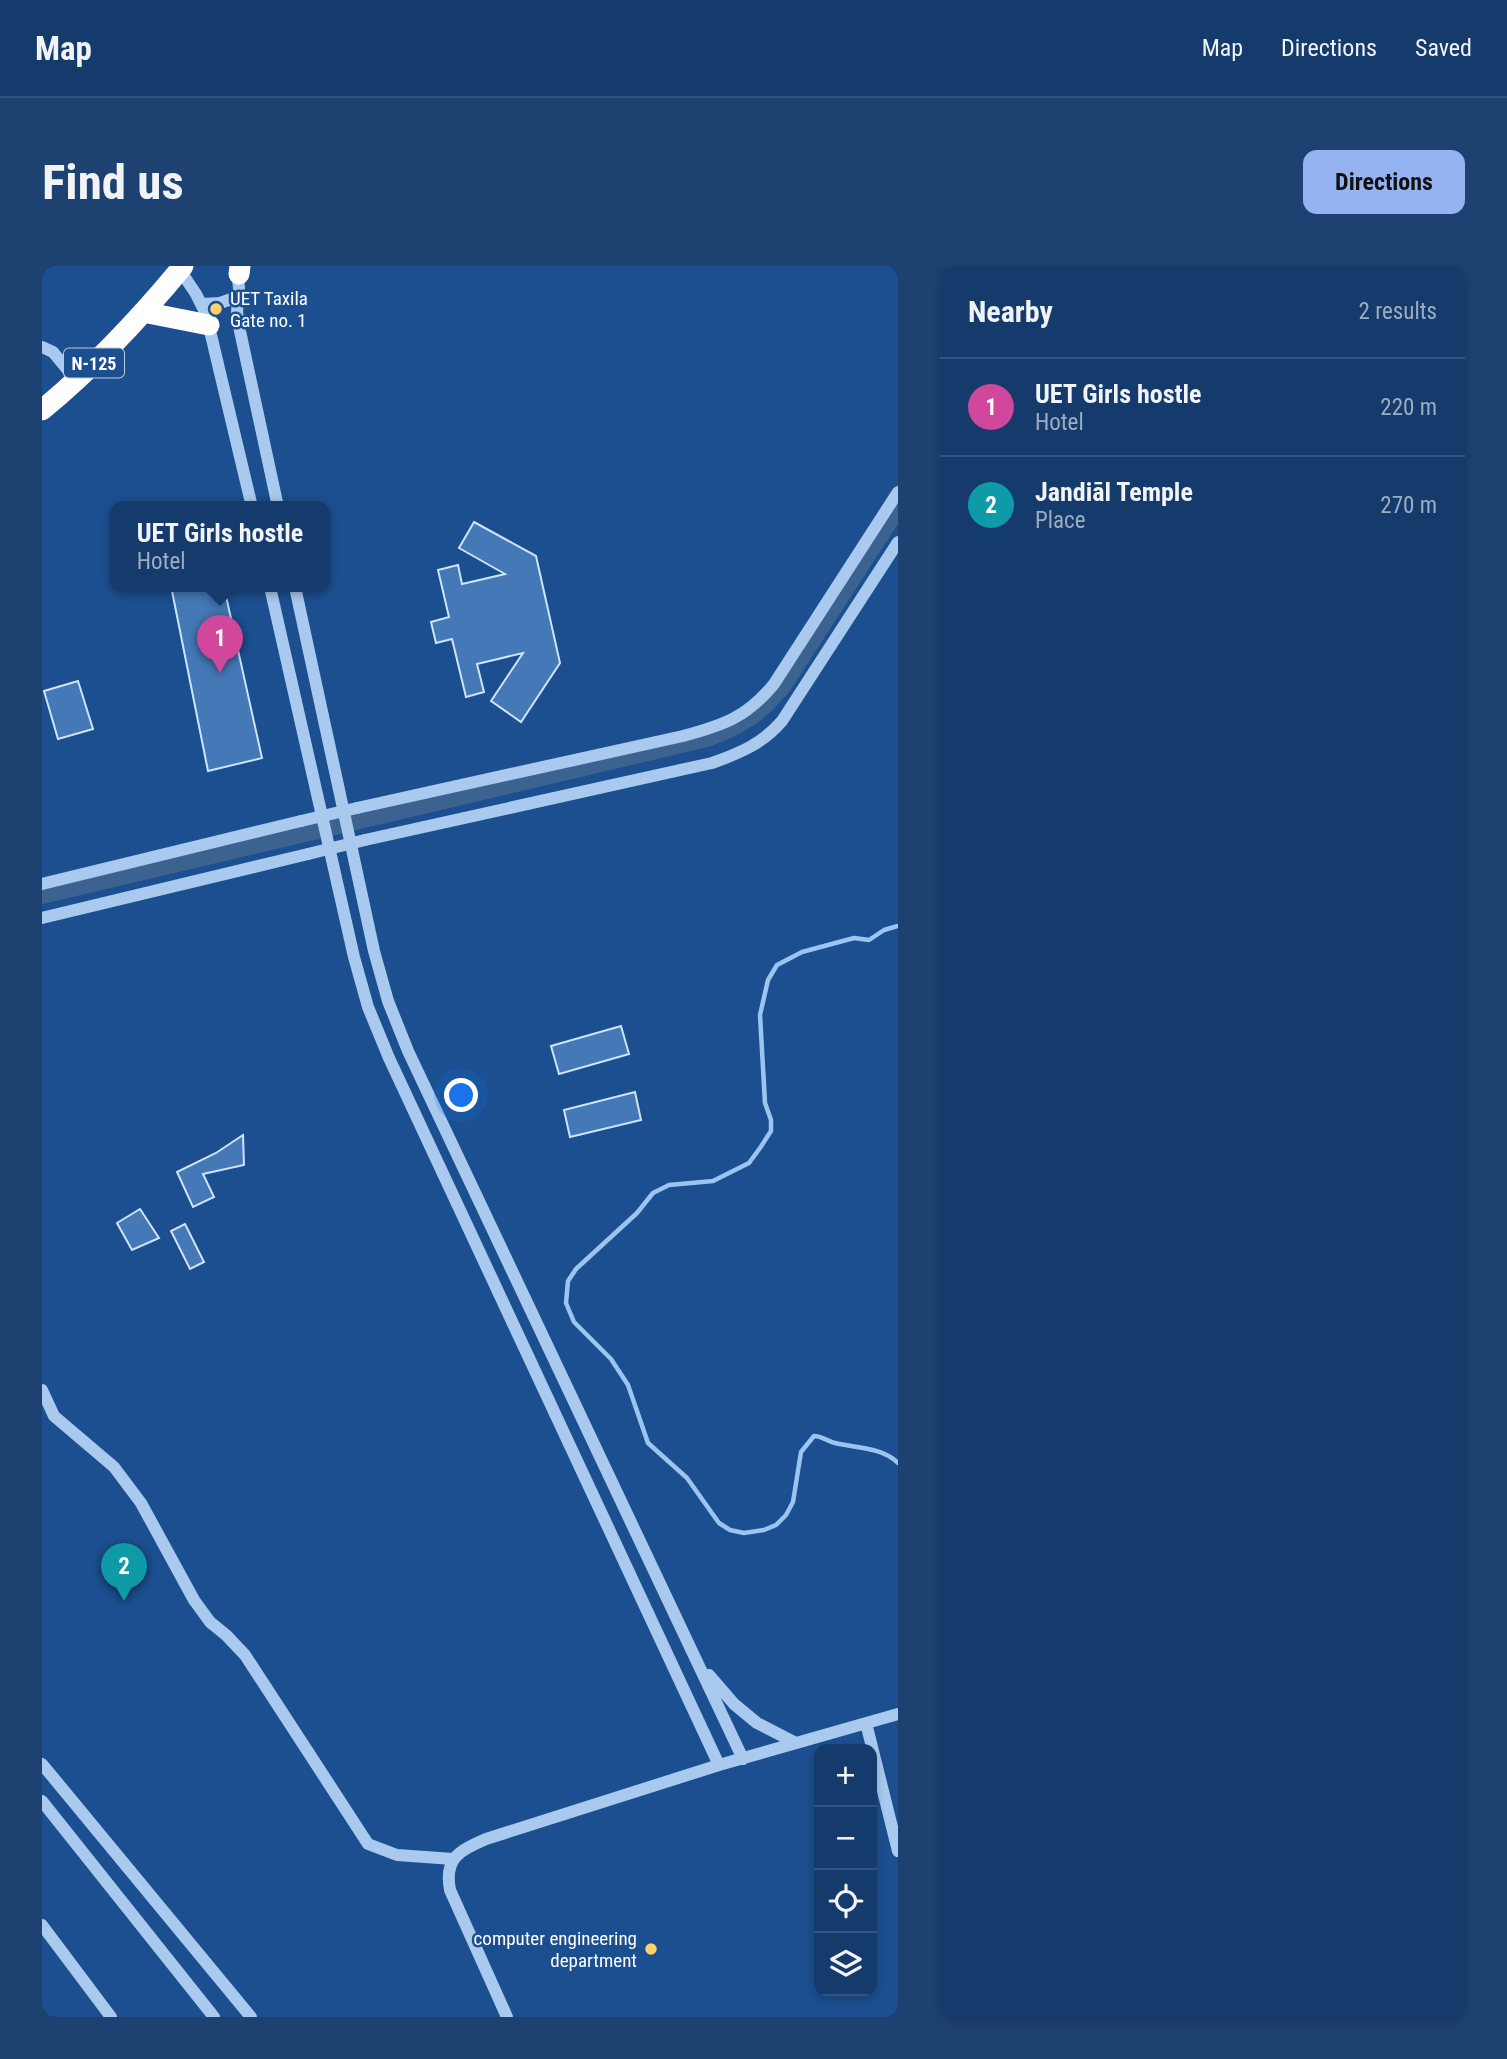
<!DOCTYPE html>
<html lang="en">
<head>
<meta charset="utf-8">
<style>
	:root { --surface:#143b6b; --page:#1d4271; --text:#f1f3f6; --muted:#9dadc1; --line:#33557e; --accent:#95b2f1 }
	body { margin:0; font-family:"Roboto Condensed",sans-serif; background:var(--page); color:var(--text) }
	.controls { position:absolute; right:21px; bottom:21px; display:grid; overflow:hidden; border-radius:14px; box-shadow:0 4px 10px #0003 }
	.controls button { width:63px; height:63px; display:grid; place-items:center; padding:0; border:0; border-bottom:2px solid var(--line); background:var(--surface); color:var(--text); font:35px sans-serif }
	.you { position:absolute; left:420px; top:830px; width:24px; height:24px; margin:-18px; border:5px solid #fff; border-radius:50%; background:#1a73e8; box-shadow:0 0 0 10px #1a73e833 }
	.badge { display:grid; place-items:center; width:46px; height:46px; border-radius:50%; background:var(--accent); color:#fff; font-size:23px; font-weight:700 }
	.pin { position:absolute; translate:-50% -58px; filter:drop-shadow(0 2px 4px #0008) }
	.pin::after { content:''; position:absolute; top:37px; width:24px; height:21px; background:inherit; clip-path:polygon(0 0,100% 0,50% 100%) }
	.popup { position:absolute; left:68px; top:235px; width:220px; height:91px; box-sizing:border-box; display:grid; place-content:center; border-radius:14px; background:var(--surface); filter:drop-shadow(0 2px 5px #0005); font-size:23px; white-space:nowrap; color:var(--muted) }
	.popup b { font-size:26px; color:var(--text) }
	.popup::after { content:''; position:absolute; left:50%; top:100%; margin-left:-14px; border:14px solid transparent; border-top-color:var(--surface) }
	.list { margin:0; padding:0; list-style:none }
	h2 { display:flex; justify-content:space-between; align-items:center; height:91px; margin:0; padding:0 28px; font-size:30px }
	h2 small { font-size:23px; font-weight:400; color:var(--muted) }
	.list li { display:grid; grid-template-columns:46px 1fr auto; gap:21px; align-items:center; box-sizing:border-box; height:98px; padding:0 28px; border-top:2px solid var(--line) }
	.list b { display:block; font-size:26px; white-space:nowrap }
	.list p { margin:0; font-size:23px; white-space:nowrap; color:var(--muted) }
	.list em { font-size:23px; font-style:normal; color:var(--muted) }
	.icon { flex:none; width:38px; height:38px; fill:none; stroke:currentColor; stroke-width:2; stroke-linecap:round; stroke-linejoin:round }
	.map { position:relative; flex:none; width:856px; height:1751px; overflow:hidden; border-radius:14px }
	header { display:flex; align-items:center; gap:42px; box-sizing:border-box; height:98px; padding:0 35px; background:var(--surface); border-bottom:2px solid var(--line) }
	header strong { font-size:33px }
	nav { display:flex; gap:38px; margin-inline-start:auto; font-size:24px }
	.intro { display:flex; align-items:center; justify-content:space-between; box-sizing:border-box; height:168px; padding:0 42px }
	h1 { margin:0; font-size:49px }
	.button { padding:18px 32px; border-radius:14px; background:var(--accent); color:#111; font-size:24px; font-weight:700 }
	main { display:flex; gap:42px; padding:0 42px }
	aside { flex:1; background:var(--surface); border-radius:14px; box-shadow:0 4px 10px #0003 }
	.map>svg:first-child { display:block }
	.lines { fill:none; stroke-linecap:round; stroke-linejoin:round }
	.stream { stroke:#9cc4f0; stroke-width:4.5 }
	.canal { stroke:#3c6290; stroke-width:16 }
	.building { fill:#4478b7; stroke:#cfe3fa; stroke-width:2 }
	.minor { stroke:#a9c9ee; stroke-width:12 }
	.highway { stroke:#fff; stroke-width:21 }
	.minor-bridge { stroke:#a9c9ee; stroke-width:12 }
	.poi-dot { fill:#ffd166; stroke:#1b4f8f; stroke-width:2.5 }
	.labels { text-anchor:middle; dominant-baseline:central; stroke-width:5; stroke-linejoin:round; paint-order:stroke }
	.shield { fill:#1b4f8f; stroke:#bbcadd; stroke-width:2 }
	.shield-label { font-size:18px; font-weight:bold; fill:#fff }
	.poi-label { font-size:19px; fill:#fff; stroke:#1b4f8f; text-anchor:start }
</style>
</head>
<body>
<header>
<strong>Map</strong>
<nav><a>Map</a><a>Directions</a><a>Saved</a></nav>
</header>
<div class="intro"><h1>Find us</h1><a class="button">Directions</a></div>
<main>
<div class="map">
<svg width="856" height="1751" viewBox="0 0 856 1751">
	<rect width="100%" height="100%" fill="#1b4f8f"/>
	<g class="lines">
		<path class="stream" d="M856,660L842,664L827,674L812,672L760,686L735,699L726,714L718,749L723,837L729,854V865L718,882L707,897L671,915L627,919L611,927L595,947L534,1003L526,1015L524,1037L532,1056L569,1093L586,1119L606,1177L645,1212L677,1257L688,1264L702,1267L722,1264L734,1259L744,1249L751,1236L759,1186L772,1170C780,1170 785,1175 793,1177C814,1182 840,1181 856,1197"/>
		<path class="canal" d="M0,630L665,473C699,461 717,449 741,421L856,243"/>
	</g>
	<path class="building" d="M432,256L494,290L518,397L479,456L449,435L481,387L435,398L442,426L424,431L410,373L394,377L389,356L407,351L396,304L416,299L420,318L463,308L417,282Z
		M149,321H182L220,492L166,505L130,325Z
		M36,415L51,463L16,473L2,425Z
		M579,760L587,788L517,808L509,780Z
		M593,826L599,854L528,871L522,844Z
		M201,869L202,899L161,908L172,931L151,941L135,906L174,887Z
		M98,943L117,972L90,984L75,957Z
		M143,958L162,996L148,1003L129,965Z"/>
	<g class="lines">
		<path class="minor" d="M138,4L154,28L164,48L210,241
			M195,4L197,22L195,46L198,65L236,241
			M160,38L178,37L195,31
			M0,81L11,86L34,114
			M228,321L312,691L326,741L347,792L677,1499
			M253,321L332,685L346,735L366,785L701,1493
			M315,542L641,470C682,459 705,451 732,418L856,226
			M323,574L670,497C698,487 720,478 740,455L856,276
			M0,618L259,555
			M0,652L266,588
			M0,1124L12,1150L72,1201L99,1237L152,1334L168,1356L184,1369L203,1389L326,1578L355,1589L411,1593
			M667,1409L692,1438L715,1457L754,1477
			M824,1457L856,1585
			M0,1498L209,1751
			M0,1535L172,1751
			M0,1659L69,1751
			M465,1751L408,1624C402,1592 417,1585 444,1573L677,1499L856,1448"/>
		<path class="highway" d="M197,8L198,0
			M101,46L167,59
			M0,144C52,101 99,51 141,0"/>
		<path class="minor-bridge" d="M259,555L315,542
			M266,588L323,574"/>
	</g>
	<g class="poi-dot">
		<circle cx="174" cy="43" r="7"/>
		<circle cx="609" cy="1683" r="7"/>
	</g>
	<g class="labels">
		<rect class="shield" x="22" y="82.5" width="60" height="29" rx="5"/>
		<g class="shield-label">
			<text x="52" y="97">N-125</text>
		</g>
		<g class="poi-label">
			<text x="188" y="32">UET Taxila<tspan x="188" dy="22">Gate no. 1</tspan></text>
			<text x="595" y="1672" text-anchor="end">computer engineering<tspan x="595" dy="22">department</tspan></text>
		</g>
	</g>
</svg>
<div class="controls">
<button>+</button>
<button>−</button>
<button><svg class="icon" aria-label="locate" viewBox="0 0 24 24"><circle cx="12" cy="12" r="6"/><path d="M12 2v4M12 18v4M2 12h4M18 12h4"/></svg></button>
<button><svg class="icon" aria-label="layers" viewBox="0 0 24 24"><path d="M12 4l9 5-9 5-9-5zM3 14l9 5 9-5"/></svg></button>
</div>
<div class="you"></div>
<div class="pin badge" style="left:178px;top:407px;background:#d1479c">1</div>
<div class="popup"><b>UET Girls hostle</b>Hotel</div>
<div class="pin badge" style="left:82px;top:1335px;background:#0f9aa8">2</div>
</div>
<aside>
<h2>Nearby<small>2 results</small></h2>
<ul class="list">
<li><span class="badge" style="background:#d1479c">1</span><div><b>UET Girls hostle</b><p>Hotel</p></div><em>220 m</em></li>
<li><span class="badge" style="background:#0f9aa8">2</span><div><b>Jandiāl Temple</b><p>Place</p></div><em>270 m</em></li>
</ul>
</aside>
</main>
</body>
</html>
